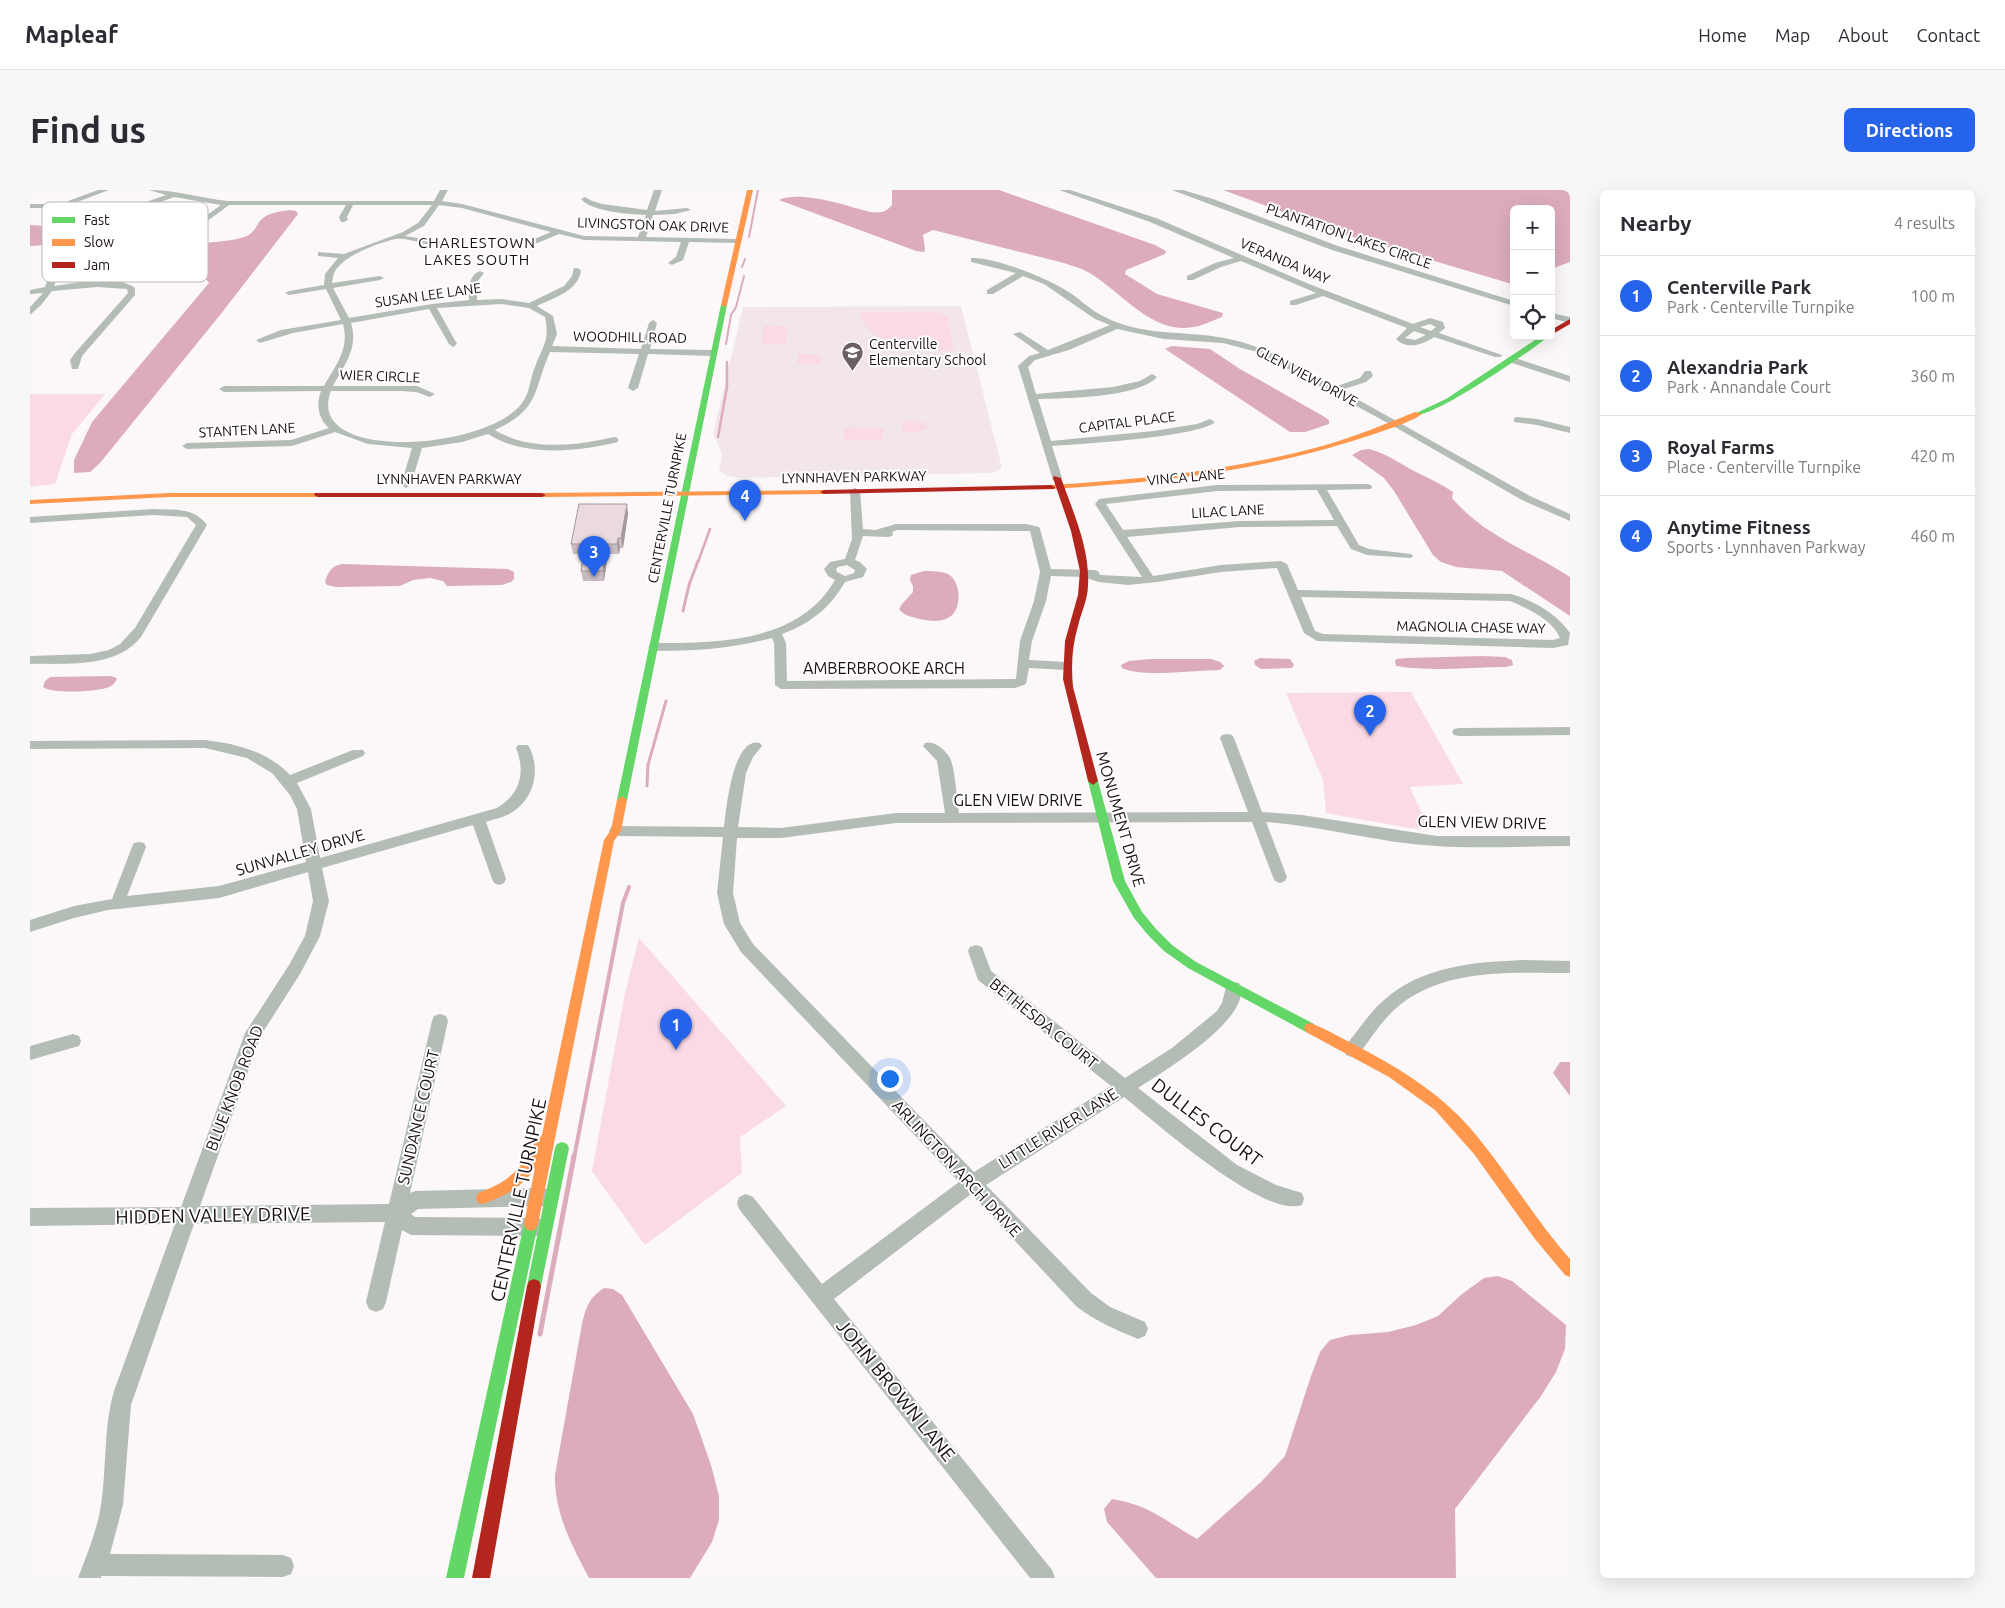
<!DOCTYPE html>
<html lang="en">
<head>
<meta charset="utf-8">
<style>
	:root { --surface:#fff; --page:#f7f7f7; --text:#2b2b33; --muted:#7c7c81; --line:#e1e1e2; --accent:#2563eb }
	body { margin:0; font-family:Ubuntu,sans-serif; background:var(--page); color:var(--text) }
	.controls { position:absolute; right:15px; top:15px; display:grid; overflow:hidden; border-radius:8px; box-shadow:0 5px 20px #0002 }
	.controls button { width:45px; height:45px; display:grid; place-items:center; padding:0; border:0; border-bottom:1px solid var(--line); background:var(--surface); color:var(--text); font:25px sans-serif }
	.you { position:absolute; left:859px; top:888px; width:18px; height:18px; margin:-12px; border:4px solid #fff; border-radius:50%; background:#1a73e8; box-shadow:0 0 0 8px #1a73e833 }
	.badge { display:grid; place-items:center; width:32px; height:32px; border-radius:50%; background:var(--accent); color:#fff; font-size:16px; font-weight:700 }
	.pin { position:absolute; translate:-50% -41px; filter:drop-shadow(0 1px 2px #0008) }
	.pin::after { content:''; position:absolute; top:26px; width:18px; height:15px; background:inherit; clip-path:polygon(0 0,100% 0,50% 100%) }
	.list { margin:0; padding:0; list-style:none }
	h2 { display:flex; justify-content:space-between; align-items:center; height:65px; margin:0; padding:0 20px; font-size:21px }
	h2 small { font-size:16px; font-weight:400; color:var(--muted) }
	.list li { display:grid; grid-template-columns:32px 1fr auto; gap:15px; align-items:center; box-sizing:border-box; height:80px; padding:0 20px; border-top:1px solid var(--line) }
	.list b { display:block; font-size:19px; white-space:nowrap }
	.list p { margin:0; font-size:16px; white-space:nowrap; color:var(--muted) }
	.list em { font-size:16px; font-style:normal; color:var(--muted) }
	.icon { flex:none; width:28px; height:28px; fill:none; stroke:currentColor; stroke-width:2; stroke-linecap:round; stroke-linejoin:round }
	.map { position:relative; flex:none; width:1540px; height:1388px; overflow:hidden; border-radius:8px }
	header { display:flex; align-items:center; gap:30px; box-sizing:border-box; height:70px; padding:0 25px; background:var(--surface); border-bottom:1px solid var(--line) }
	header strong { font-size:24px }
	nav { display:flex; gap:28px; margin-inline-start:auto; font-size:18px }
	.intro { display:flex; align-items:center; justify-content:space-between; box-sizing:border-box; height:120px; padding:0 30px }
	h1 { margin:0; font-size:35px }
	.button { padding:12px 22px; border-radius:8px; background:var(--accent); color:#fff; font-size:18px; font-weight:700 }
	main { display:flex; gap:30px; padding:0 30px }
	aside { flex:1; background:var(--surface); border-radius:8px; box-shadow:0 5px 20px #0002 }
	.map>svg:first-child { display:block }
	.built { fill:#f2e6eb }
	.green { fill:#fadae6 }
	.water { fill:#dcacbe }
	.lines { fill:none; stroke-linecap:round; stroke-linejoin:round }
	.stream-far4 { stroke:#dcacbe; stroke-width:2 }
	.stream-far3 { stroke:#dcacbe; stroke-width:2.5 }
	.stream-far2 { stroke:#dcacbe; stroke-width:3 }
	.stream-far1 { stroke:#dcacbe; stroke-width:4 }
	.stream { stroke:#dcacbe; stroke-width:5 }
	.street { fill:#b4bcb6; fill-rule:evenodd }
	.fast { fill:#63d668; fill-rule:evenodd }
	.slow { fill:#ff974d; fill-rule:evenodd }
	.jam { fill:#b3261e; fill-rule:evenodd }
	.wall { fill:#c9bbc1 }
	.shaded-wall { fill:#a4999d }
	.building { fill:#eadae0; stroke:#a4999d }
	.labels { text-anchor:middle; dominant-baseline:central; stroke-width:4; stroke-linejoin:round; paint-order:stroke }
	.far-street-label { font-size:14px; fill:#1b0f13; stroke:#fff }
	.far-poi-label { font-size:14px; fill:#1b0f13; stroke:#fff; text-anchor:start }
	.far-neighbourhood-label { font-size:15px; letter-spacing:1px; fill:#1b0f13; stroke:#fff }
	.street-label { font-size:16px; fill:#1b0f13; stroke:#fff }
	.near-street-label { font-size:19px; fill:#1b0f13; stroke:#fff }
	.key { fill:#fff; stroke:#bbb7b8; stroke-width:1 }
	.key-label { font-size:14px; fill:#1b0f13 }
</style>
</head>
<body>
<header>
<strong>Mapleaf</strong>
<nav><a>Home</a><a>Map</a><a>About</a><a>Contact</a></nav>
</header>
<div class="intro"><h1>Find us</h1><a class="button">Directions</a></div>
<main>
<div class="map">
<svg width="1540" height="1388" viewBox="0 0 1540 1388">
	<rect width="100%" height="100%" fill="#fcf7f9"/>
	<path class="built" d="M931,116L972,278L963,283L708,288L698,286L689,281L692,264L683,244L713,117Z"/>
	<path class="green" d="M829,122H908L917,126L924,161C892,160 840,160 829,122Z
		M734,135L758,136L756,154H731Z
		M768,164L792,165L791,175L767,174Z
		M0,204H75L42,244L25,294L0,297Z
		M879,230L896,233L898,238C889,242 880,245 871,240L874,236L870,234Z
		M814,237L853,238V250H814Z
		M1381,502L1433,594L1380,597L1399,639L1379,638L1296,623L1293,590L1256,503Z
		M609,748L756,916L710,947L712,983L615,1055L562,981L595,803Z"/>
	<path class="water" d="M862,0H969L1125,55L1136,61L1135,64L1096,80L1095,84L1127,104L1193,123L1192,127C1183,130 1173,136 1163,137C1120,145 1090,99 1056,81C1049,77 1041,76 1034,73L903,40L893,45L895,59L894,62L886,61L749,10C771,0 817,16 840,22C850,23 855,23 862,15Z
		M1193,0H1540V72L1521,79V19H1484V94H1482L1313,44Z
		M260,20L266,21L268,24L194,120L70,273L60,282L44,283V270L62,232L179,93C165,68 81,74 54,71L55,62C86,38 120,55 155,54C170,53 209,52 220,44C224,41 227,36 229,32C237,22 249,22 260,20Z
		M0,35L29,37L38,40C30,52 14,56 0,56Z
		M1142,156L1180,159L1210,179L1293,226L1299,230V234L1275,242H1260L1135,159Z
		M1339,259C1359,264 1374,277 1392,285C1403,290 1412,295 1423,302L1422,308C1454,346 1500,361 1540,387V426L1472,381L1426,377L1411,372L1403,365L1364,301L1354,288L1322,265L1331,260Z
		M312,374L478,379L484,382V389L481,392L472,395L417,396L413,391L400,388L383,390L370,396L306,397L297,395L295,392C298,382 301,376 312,374Z
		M894,381C902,381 911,381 918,384C931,391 932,417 921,426C912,433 899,431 890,429C882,427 874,426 869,419L872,414L883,402V396L880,390L881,385Z
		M1452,466L1475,467L1482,470L1483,475L1476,477C1440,477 1402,482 1366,476L1365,472L1366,469L1377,468Z
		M1230,468L1260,469L1264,475L1262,478L1231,479L1225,475L1224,471Z
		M1120,469H1181L1190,472L1194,476L1190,480C1165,480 1113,488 1092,478L1091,475L1099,471Z
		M80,486L87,488C85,493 83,495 79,497C69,502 20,504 13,497L15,491L20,487Z
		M1530,872H1540V906L1523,883Z
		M1468,1086L1482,1091L1536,1135L1535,1159L1526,1182L1511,1206L1425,1319L1426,1388H1126L1077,1332L1074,1319L1082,1309C1120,1315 1135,1331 1167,1349L1231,1292L1255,1266L1281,1186L1290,1162L1300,1150L1320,1145L1358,1142L1386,1135L1408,1126L1432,1104L1454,1088Z
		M574,1098L583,1099L592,1105L663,1224L681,1275L689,1306V1330L682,1352L660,1388H559C542,1356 524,1322 525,1285L552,1134C556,1117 559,1108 574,1098Z"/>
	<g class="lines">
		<path class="stream-far4" d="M719,47L728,0
			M712,77L715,69
			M696,154L701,125L706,117L714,86"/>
		<path class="stream-far3" d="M688,247L697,197V172
			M668,372L680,339"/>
		<path class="stream-far2" d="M653,421L659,395L668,371
			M617,596L618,575L636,511"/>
		<path class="stream-far1" d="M544,968L593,713L599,697"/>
		<path class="stream" d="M510,1144L544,966"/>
		<path class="street" d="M68,0H79L31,18H0V14H30Z
			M119,0C146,0 171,8 197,11H404L410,0H418L412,11L432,14L554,46L608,47L616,25C599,24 562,22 551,9L555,7L562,11L572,14L617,20L624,0H632L625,21L657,18L661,20L645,24L623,25L616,47L707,49L711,51L707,53L659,52L653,70L642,75L638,73L646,67L651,52L554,50L529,44L505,54L501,52L502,50L521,42L432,18L409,15L394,36L375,46L413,52H416V56C399,58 380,47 366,49C350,52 319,64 309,76C304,81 303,86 302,93L350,86L354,88L350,90L303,98L319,128L402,114L439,110C439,98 438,86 450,81L454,83L447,92V110L472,109L499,113L534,96L542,86L544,78H547L551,80C549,101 523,108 507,116L523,126L527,144L522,156L611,159L619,133L623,130L627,133L620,159L683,160L687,163L683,166L618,164L608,198L603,201L598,198L609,164L520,162C502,203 511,218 465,240C498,261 547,256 584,247L588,248V252C547,262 494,267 458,244L432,252L392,258L381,295L376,298L371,295L382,258L338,254L305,242L262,256L157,259L152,256L157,253L261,250L299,238C288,228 286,215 291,201L194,202L189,199L194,196H294C305,176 320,159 313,134L263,143L230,153L226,150L251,140L311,130L296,99L259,105L255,103L259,101L294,95L295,84L308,68L288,66V62L314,64L373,42L388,33L402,15H323L317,27L318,30L314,32H311L309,27L316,15H199L176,32L172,30L173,28L191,15L144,7L86,29L57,46L44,56L34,70L24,96C44,93 88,85 105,98V105L52,166L48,179H42L40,170L45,163L98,103L97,99L67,97L22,101L11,115L0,125V117L13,103L0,104V100L15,97C19,88 21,77 27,68C49,32 98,19 136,5ZM472,114L499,118L515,127C520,151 513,155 505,177C500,188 500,203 492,213C457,261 273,273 301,201H371L386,202L400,207L405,204L387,196H303C314,175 329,158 321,133L399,119L419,154L423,157L427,154L407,118Z
			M1029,0H1040L1126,28L1279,94L1383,134L1400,128L1413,132L1415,138L1409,143L1472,165L1471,167H1465L1404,147C1392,155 1377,160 1366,149L1377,138L1293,106L1266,115H1260V111L1286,103L1211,71L1191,77L1163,90H1157V86L1185,73L1204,68L1120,32ZM1400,134L1406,137L1401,141L1390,137ZM1384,141L1396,145L1385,150L1375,148Z
			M1142,0H1153L1183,9L1308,56L1484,111V116L1302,60Z
			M941,68C962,66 1020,89 1037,101C1049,108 1059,119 1071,125C1110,147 1152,140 1194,148C1234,155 1269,177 1304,197L1330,188L1335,181H1341L1343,186L1336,192L1311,200L1500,306L1540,324V331L1492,310L1365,237L1227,162L1193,153L1134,149L1087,139L1039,160L1005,170L998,177L1006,204L1083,197L1110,191L1122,184L1127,187C1107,208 1037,208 1008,209L1021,251L1123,241L1167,234L1180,229L1185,232C1169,247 1050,254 1022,256L1032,288L1027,291L1023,290L988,176L999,166L1010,163L983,144L990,142L1018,160L1080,135L1065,129L1014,94L993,86L963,104H957V100L986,83L941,72Z
			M1521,123L1540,127V133L1521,128Z
			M1482,167L1540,186V192L1479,172L1477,170Z
			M1487,227L1507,229L1540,237V243L1507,235L1484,232V228Z
			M1337,294L1341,295L1342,297L1341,299L1297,300L1329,355L1339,359L1381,364L1383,366L1381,368L1337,365L1321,359L1307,336L1210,337L1097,347L1123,386L1191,375L1251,371L1257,374L1268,400L1481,404C1503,410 1527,424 1540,443L1538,455L1523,458L1287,451L1274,443L1247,378L1191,382L1127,392L1098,395L1069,392L1053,387L1021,386L1016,411L1002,451L999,470L1036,472L1042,476L1036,480L999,478L996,494L985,498L751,499L745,495L744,453L742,448C702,459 664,461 624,461L618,457L624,453C687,453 769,453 805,390L798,386L794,379L800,372L815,369L822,349L820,301L825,298L830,301L833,339L845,340L866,334H996L1009,337L1010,339L1021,379L1064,380L1068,381L1070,385L1112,387L1065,314L1069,309L1187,295ZM1287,300L1304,330L1210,331L1093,340L1076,314L1187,301ZM867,340L1000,341L1010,382L1004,411L990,451L986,489L757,491L756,453L752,444C780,434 800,418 815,392L833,387L837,379L830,372L825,370L833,346L858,347L862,346L863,344L862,342ZM817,375L825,380L824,383L815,386L807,382L806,379L808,377ZM1271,407L1480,411C1497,418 1523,430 1530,448L1523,450L1293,444L1285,441Z
			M123,319C144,320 164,317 177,335L111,447C85,479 37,473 0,474V466L60,464L79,460L90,454L105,438L166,335L157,327L123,325L0,333V327Z
			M1540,537V545L1429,546L1424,545L1422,542L1424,539L1429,538Z
			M1197,544L1202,545L1204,548L1232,622L1272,625L1407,646H1540V656C1496,656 1450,659 1406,656C1349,653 1293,636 1236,632L1257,687L1255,691L1250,693L1245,691L1243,687L1222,632L866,633L751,648H707L703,703L710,733L723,754L944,982L1081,896L948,790L938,761L940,757L946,755L952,757L961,781L1095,888L1142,858L1187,821L1192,813L1197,793L1203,792L1209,793C1226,827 1131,883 1108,898L1207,975L1246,995L1272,1003L1274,1009L1272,1015C1234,1029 1124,931 1094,907L956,995L1061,1103L1080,1117L1115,1132L1118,1139L1115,1146L1108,1149C1086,1140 1066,1131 1047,1117L941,1004L804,1109L1022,1380L1025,1388H1000L709,1019L707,1013L709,1007L716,1004L723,1007L792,1094L929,992L711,762L694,734L687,703L693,647L586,646L581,645L579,641L581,637L586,636L694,637C696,620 703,545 730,553L732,556L723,567L716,583L708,637L751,638L866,623H915L907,571L893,556L895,553C905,550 915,560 920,568C925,578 927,610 929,623L1218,622L1190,548L1192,545Z
			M175,550C207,554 237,561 260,585L323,560H333L335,563L333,566L267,593L281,619L290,668L467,618C490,604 496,583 486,558L488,555H498C512,579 504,611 479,624C472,628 464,629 456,632L476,689L474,693L469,695L464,693L462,689L443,635L292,678L299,711L290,746L270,784L231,845L170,1016L359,1014L402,831L404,826L410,824L416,826L418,831L380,1003L385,1001L514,998L521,1001L523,1007L521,1013L514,1016L388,1019L381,1024L385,1027L508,1028L515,1031L517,1037L515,1043L508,1046L381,1045L372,1040L356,1112L353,1119L346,1122L339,1119L336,1112L355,1032L164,1034L101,1215L93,1315L80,1364L253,1365L261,1368L264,1376L261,1384L253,1387L71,1386V1388H48C57,1364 67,1341 71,1315C77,1277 73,1239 84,1201L145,1034L0,1036V1018L151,1017L215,843L259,775L275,746L283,711L278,682L189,708L78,720L44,728L0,742V730L44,716L82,709L102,657L104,653L109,652L114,653L116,657L97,706L189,696L276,672L267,619L260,605L242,583L217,568L175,558L0,559V551Z
			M1494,770L1540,771V783C1481,783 1411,777 1364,820C1350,833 1340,850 1328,865L1322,867L1316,865L1314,860L1316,855C1328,841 1339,823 1353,811C1391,776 1444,772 1494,770Z
			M43,844L49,846L51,851L49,856L0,870V856Z"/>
		<path class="fast" d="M694,113L697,115L597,610L592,614L587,610L691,115Z
			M1511,146H1519C1504,159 1397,233 1384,224L1416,209Z
			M1063,587L1068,591L1095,691L1112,722L1126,739L1142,755L1166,772L1284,834L1286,838L1284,842L1280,843L1276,842L1158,778L1134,761L1118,745L1104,728L1083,691L1058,591Z
			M532,952L537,954L539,958L511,1096L509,1101L504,1103L499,1101L497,1096L525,958L527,954Z
			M501,1027L506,1029L508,1034L434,1388H416L494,1034L496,1029Z"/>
		<path class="slow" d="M717,0H723L697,115L694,117L691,115Z
			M1385,222L1392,224C1380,233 1347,243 1332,248C1231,281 1127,293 1021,299L1017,297L1021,295C1114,289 1206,280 1296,255C1326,246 1356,234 1385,222Z
			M794,300L798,302L797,304L512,307L508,305L512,303Z
			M139,303H288L292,305L288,307H139L0,314V310Z
			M592,606L597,610L591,641L584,651L508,1034L506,1039L501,1041L496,1039L494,1034L505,978C492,998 474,1006 453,1014L448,1013L446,1008L448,1003C481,991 493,978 507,947L512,945L574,650L581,640L587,610Z
			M1280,833C1294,838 1308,846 1321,853C1366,876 1408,901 1441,939C1476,980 1504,1028 1540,1069V1087L1535,1085L1505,1049L1444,964L1405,920L1359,887L1276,842L1274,838L1276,834Z"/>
		<path class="jam" d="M1540,129V134L1521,145V140Z
			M1024,286L1031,288C1043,322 1060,358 1058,395C1058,409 1051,423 1048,436C1042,456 1041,476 1043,497L1068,591L1063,595L1058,591L1033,489L1035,451L1048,405L1050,381L1041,341L1023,288Z
			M1021,295L1025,297L1024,299L794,304L790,302L794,300Z
			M285,303H512L516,305L512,307H288L284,305Z
			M504,1089L509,1091L511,1096L460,1388H442L497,1096L499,1091Z"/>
	</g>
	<path class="wall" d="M598,324L593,358H590L589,364H578L574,391H553L551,381L554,364H543L541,354Z"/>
	<path class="shaded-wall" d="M597,314L598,324L593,358L591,348Z
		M588,348L590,358L589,364L587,354Z
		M577,354L578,364L574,391L573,381Z"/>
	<path class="building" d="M549,314H597L591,348H588L587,354H577L573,381H551L555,354H541Z"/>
	<defs>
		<symbol id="school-pin" viewBox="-11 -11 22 30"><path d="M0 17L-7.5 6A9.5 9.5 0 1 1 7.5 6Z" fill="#6a6064" stroke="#fff"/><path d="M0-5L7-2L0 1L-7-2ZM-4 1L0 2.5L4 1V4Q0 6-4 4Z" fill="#fff"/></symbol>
	</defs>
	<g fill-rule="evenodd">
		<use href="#school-pin" x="810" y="150" width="25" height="34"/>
	</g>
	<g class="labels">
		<g class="far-street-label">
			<text transform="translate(623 35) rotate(2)">LIVINGSTON OAK DRIVE</text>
			<text transform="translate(1319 46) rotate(19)">PLANTATION LAKES CIRCLE</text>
			<text transform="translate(1255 71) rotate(23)">VERANDA WAY</text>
			<text transform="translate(398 105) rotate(-8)">SUSAN LEE LANE</text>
			<text transform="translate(600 147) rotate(1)">WOODHILL ROAD</text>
			<text transform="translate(350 186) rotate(2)">WIER CIRCLE</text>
			<text transform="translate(1277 186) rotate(28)">GLEN VIEW DRIVE</text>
			<text transform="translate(1097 232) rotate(-7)">CAPITAL PLACE</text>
			<text transform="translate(217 240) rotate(-3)">STANTEN LANE</text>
			<text transform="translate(824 287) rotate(-1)">LYNNHAVEN PARKWAY</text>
			<text transform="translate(1156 287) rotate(-5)">VINCA LANE</text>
			<text x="419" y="289">LYNNHAVEN PARKWAY</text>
			<text transform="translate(637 318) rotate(-79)">CENTERVILLE TURNPIKE</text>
			<text transform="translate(1198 321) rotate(-3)">LILAC LANE</text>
			<text transform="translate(1441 437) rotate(1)">MAGNOLIA CHASE WAY</text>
		</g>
		<g class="far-poi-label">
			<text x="839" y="154">Centerville<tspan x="839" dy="16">Elementary School</tspan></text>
		</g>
		<g class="far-neighbourhood-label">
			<text x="447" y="52">CHARLESTOWN<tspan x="447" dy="17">LAKES SOUTH</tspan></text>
		</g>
		<g class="street-label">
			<text x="854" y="478">AMBERBROOKE ARCH</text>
			<text x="988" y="610">GLEN VIEW DRIVE</text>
			<text transform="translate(1091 629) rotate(74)">MONUMENT DRIVE</text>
			<text transform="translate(1452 632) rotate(1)">GLEN VIEW DRIVE</text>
			<text transform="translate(270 662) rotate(-16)">SUNVALLEY DRIVE</text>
			<text transform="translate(1014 833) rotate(39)">BETHESDA COURT</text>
			<text transform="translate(204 898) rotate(-69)">BLUE KNOB ROAD</text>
			<text transform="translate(388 927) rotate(-77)">SUNDANCE COURT</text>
			<text transform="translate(1028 938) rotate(-32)">LITTLE RIVER LANE</text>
			<text transform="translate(927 978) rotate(47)">ARLINGTON ARCH DRIVE</text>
		</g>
		<g class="near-street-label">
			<text transform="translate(1177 932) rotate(37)">DULLES COURT</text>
			<text transform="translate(488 1010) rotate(-78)">CENTERVILLE TURNPIKE</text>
			<text transform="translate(183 1025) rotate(-1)">HIDDEN VALLEY DRIVE</text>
			<text transform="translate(866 1200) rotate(51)">JOHN BROWN LANE</text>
		</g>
	</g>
	<rect x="12" y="12" width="166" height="80" rx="8" class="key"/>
	<rect x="22" y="27" width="23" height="6" fill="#63d668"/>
	<rect x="22" y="49" width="23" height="7" fill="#ff974d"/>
	<rect x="22" y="72" width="23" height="6" fill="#b3261e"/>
	<g class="key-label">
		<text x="54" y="35">Fast</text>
		<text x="54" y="57">Slow</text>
		<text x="54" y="80">Jam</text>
	</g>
</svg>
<div class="controls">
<button>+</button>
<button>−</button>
<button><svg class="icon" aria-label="locate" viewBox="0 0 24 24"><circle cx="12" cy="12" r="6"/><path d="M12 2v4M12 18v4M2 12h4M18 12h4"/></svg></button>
</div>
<div class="you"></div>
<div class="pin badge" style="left:646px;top:860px">1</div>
<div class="pin badge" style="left:1340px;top:546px">2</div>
<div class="pin badge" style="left:564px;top:387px">3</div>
<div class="pin badge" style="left:715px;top:331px">4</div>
</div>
<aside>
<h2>Nearby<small>4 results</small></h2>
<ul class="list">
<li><span class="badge">1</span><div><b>Centerville Park</b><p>Park · Centerville Turnpike</p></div><em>100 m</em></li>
<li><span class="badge">2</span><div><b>Alexandria Park</b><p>Park · Annandale Court</p></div><em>360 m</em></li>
<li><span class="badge">3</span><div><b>Royal Farms</b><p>Place · Centerville Turnpike</p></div><em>420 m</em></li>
<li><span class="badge">4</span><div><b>Anytime Fitness</b><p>Sports · Lynnhaven Parkway</p></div><em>460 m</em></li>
</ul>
</aside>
</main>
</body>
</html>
